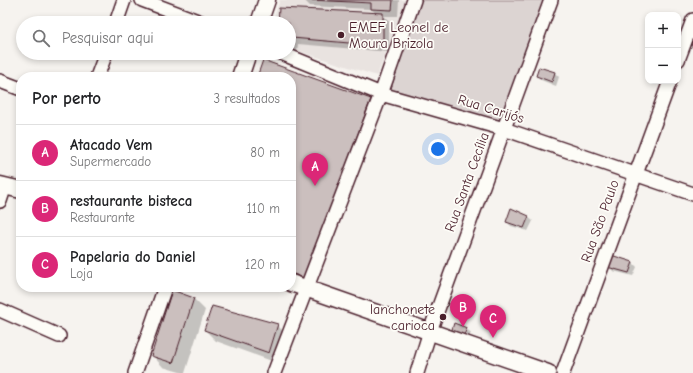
<!DOCTYPE html>
<html lang="pt">
<head>
<meta charset="utf-8">
<style>
	:root { --surface:#fff; --page:#f6f6f6; --text:#202124; --muted:#757577; --line:#e0e0e0; --accent:#db2777 }
	body { margin:0; font-family:"Comic Neue",sans-serif; background:var(--page); color:var(--text) }
	.controls { position:absolute; right:12px; top:12px; display:grid; overflow:hidden; border-radius:8px; box-shadow:0 2px 6px #0003 }
	.controls button { width:36px; height:36px; display:grid; place-items:center; padding:0; border:0; border-bottom:1px solid var(--line); background:var(--surface); color:var(--text); font:20px sans-serif }
	.you { position:absolute; left:438px; top:149px; width:14px; height:14px; margin:-10px; border:3px solid #fff; border-radius:50%; background:#1a73e8; box-shadow:0 0 0 6px #1a73e833 }
	.badge { display:grid; place-items:center; width:26px; height:26px; border-radius:50%; background:var(--accent); color:#fff; font-size:13px; font-weight:700 }
	.pin { position:absolute; translate:-50% -33px; filter:drop-shadow(0 1px 2px #0008) }
	.pin::after { content:''; position:absolute; top:21px; width:14px; height:12px; background:inherit; clip-path:polygon(0 0,100% 0,50% 100%) }
	.list { margin:0; padding:0; list-style:none }
	h2 { display:flex; justify-content:space-between; align-items:center; height:52px; margin:0; padding:0 16px; font-size:17px }
	h2 small { font-size:13px; font-weight:400; color:var(--muted) }
	.list li { display:grid; grid-template-columns:26px 1fr auto; gap:12px; align-items:center; box-sizing:border-box; height:56px; padding:0 16px; border-top:1px solid var(--line) }
	.list b { display:block; font-size:15px; white-space:nowrap }
	.list p { margin:0; font-size:13px; white-space:nowrap; color:var(--muted) }
	.list em { font-size:13px; font-style:normal; color:var(--muted) }
	.icon { flex:none; width:22px; height:22px; fill:none; stroke:currentColor; stroke-width:2; stroke-linecap:round; stroke-linejoin:round }
	.map { position:relative; flex:none; width:693px; height:373px; overflow:hidden }
	.search { position:absolute; background:var(--surface); box-shadow:0 2px 6px #0003; left:16px; top:16px; width:280px; height:44px; display:flex; align-items:center; gap:10px; box-sizing:border-box; padding:0 14px; border-radius:22px; color:var(--muted); font-size:15px }
	.panel { position:absolute; background:var(--surface); box-shadow:0 2px 6px #0003; left:16px; top:72px; width:280px; height:220px; border-radius:16px }
	.map>svg:first-child { display:block }
	.built { fill:#e9e3e0 }
	.green { fill:#dcd4d2; stroke:#937a7e }
	.shadow { fill:#0003 }
	.building { fill:#cbbfbe; stroke:#4a1f2b }
	.lines { fill:none; stroke-linecap:round; stroke-linejoin:round }
	.minor-casing { stroke:#4a1f2b; stroke-width:16 }
	.tertiary-casing { stroke:#4a1f2b; stroke-width:19 }
	.minor { stroke:#fdfcf7; stroke-width:13 }
	.tertiary { stroke:#fdfcf7; stroke-width:16 }
	.poi-dot { fill:#4a1f2b; stroke:#fdfcf7; stroke-width:1.5 }
	.labels { text-anchor:middle; dominant-baseline:central; stroke-width:3.5; stroke-linejoin:round; paint-order:stroke }
	.poi-label { font-size:14px; fill:#4a1f2b; stroke:#fdfcf7; text-anchor:start }
	.street-label { font-size:14px; fill:#4a1f2b; stroke:#fdfcf7 }
</style>
</head>
<body>
<div class="map">
<svg width="693" height="373" viewBox="0 0 693 373">
	<rect width="100%" height="100%" fill="#f6f3ef"/>
	<filter id="ink" filterUnits="userSpaceOnUse"><feTurbulence type="fractalNoise" baseFrequency=".025" numOctaves="2"/><feDisplacementMap in="SourceGraphic" scale="8" xChannelSelector="R" yChannelSelector="G"/><feConvolveMatrix kernelMatrix="1 2 1 2 8 2 1 2 1" color-interpolation-filters="sRGB"/></filter>
	<g filter="url(#ink)">
		<path class="built" d="M280,0H406L377,76L289,48V23H272Z"/>
		<path class="green" d="M420,0H545L500,122L390,91Z"/>
		<path class="shadow" d="M304,0H399L398,16H384L389,21V52L298,44L297,51L289,49V23H279L377,14L371,9L310,6Z
			M264,61L370,100L378,108L313,285L291,277V77H258Z
			M539,68L555,73L559,77L556,86L541,80L537,75Z
			M528,217L533,221L528,231L511,226L507,222Z
			M612,256L633,263L637,267L633,276L613,271L609,267Z
			M194,299L205,310L185,373H183L163,367L152,355Z
			M277,325L289,337L280,364L216,341L205,330Z
			M468,330L471,333L466,343L462,342Z"/>
		<path class="building" d="M311,0H393L392,10L371,9V3Z
			M279,8L383,13V46L292,38L291,45H289V23H278Z
			M263,60L371,99L304,278L291,273V77H257Z
			M539,67L555,72L552,82L536,76Z
			M511,208L529,216L524,228L506,222Z
			M611,255L633,262L629,273L607,267Z
			M172,290L194,298L173,363L151,356Z
			M212,306L278,324L269,353L204,330Z
			M454,323L467,328L462,340L450,336Z"/>
		<g class="lines">
			<defs>
				<path id="minor" d="M142,0L203,23
					M116,23L124,0
					M281,53L381,94L504,129L693,194
					M678,60L693,20
					M97,77L106,53
					M0,81L21,89
					M0,201L5,186
					M0,310L59,336
					M135,373L165,287
					M274,373L381,94L414,0
					M417,373L430,331L551,0
					M563,373L670,81"/>
				<path id="tertiary" d="M259,23L267,0
					M240,77L248,53
					M0,185L21,190
					M291,283L548,373"/>
			</defs>
			<use href="#minor" class="minor-casing"/>
			<use href="#tertiary" class="tertiary-casing"/>
			<use href="#minor" class="minor"/>
			<use href="#tertiary" class="tertiary"/>
		</g>
	</g>
	<g class="poi-dot">
		<circle cx="341" cy="35" r="4"/>
		<circle cx="443" cy="317" r="4"/>
	</g>
	<g class="labels">
		<g class="poi-label">
			<text x="349" y="27">EMEF Leonel de<tspan x="349" dy="16">Moura Brizola</tspan></text>
			<text x="435" y="309" text-anchor="end">lanchonete<tspan x="435" dy="16">carioca</tspan></text>
		</g>
		<g class="street-label">
			<text transform="translate(491 109) rotate(17)">Rua Carijós</text>
			<text transform="translate(467 182) rotate(-70)">Rua Santa Cecília</text>
			<text transform="translate(600 221) rotate(-70)">Rua São Paulo</text>
		</g>
	</g>
</svg>
<div class="controls">
<button>+</button>
<button>−</button>
</div>
<div class="you"></div>
<div class="pin badge" style="left:315px;top:186px">A</div>
<div class="pin badge" style="left:463px;top:327px">B</div>
<div class="pin badge" style="left:493px;top:338px">C</div>
<div class="search"><svg class="icon" aria-label="search" viewBox="0 0 24 24"><circle cx="10" cy="10" r="6"/><path d="M15 15l6 6"/></svg>Pesquisar aqui</div>
<section class="panel">
<h2>Por perto<small>3 resultados</small></h2>
<ul class="list">
<li><span class="badge">A</span><div><b>Atacado Vem</b><p>Supermercado</p></div><em>80 m</em></li>
<li><span class="badge">B</span><div><b>restaurante bisteca</b><p>Restaurante</p></div><em>110 m</em></li>
<li><span class="badge">C</span><div><b>Papelaria do Daniel</b><p>Loja</p></div><em>120 m</em></li>
</ul>
</section>
</div>
</body>
</html>
